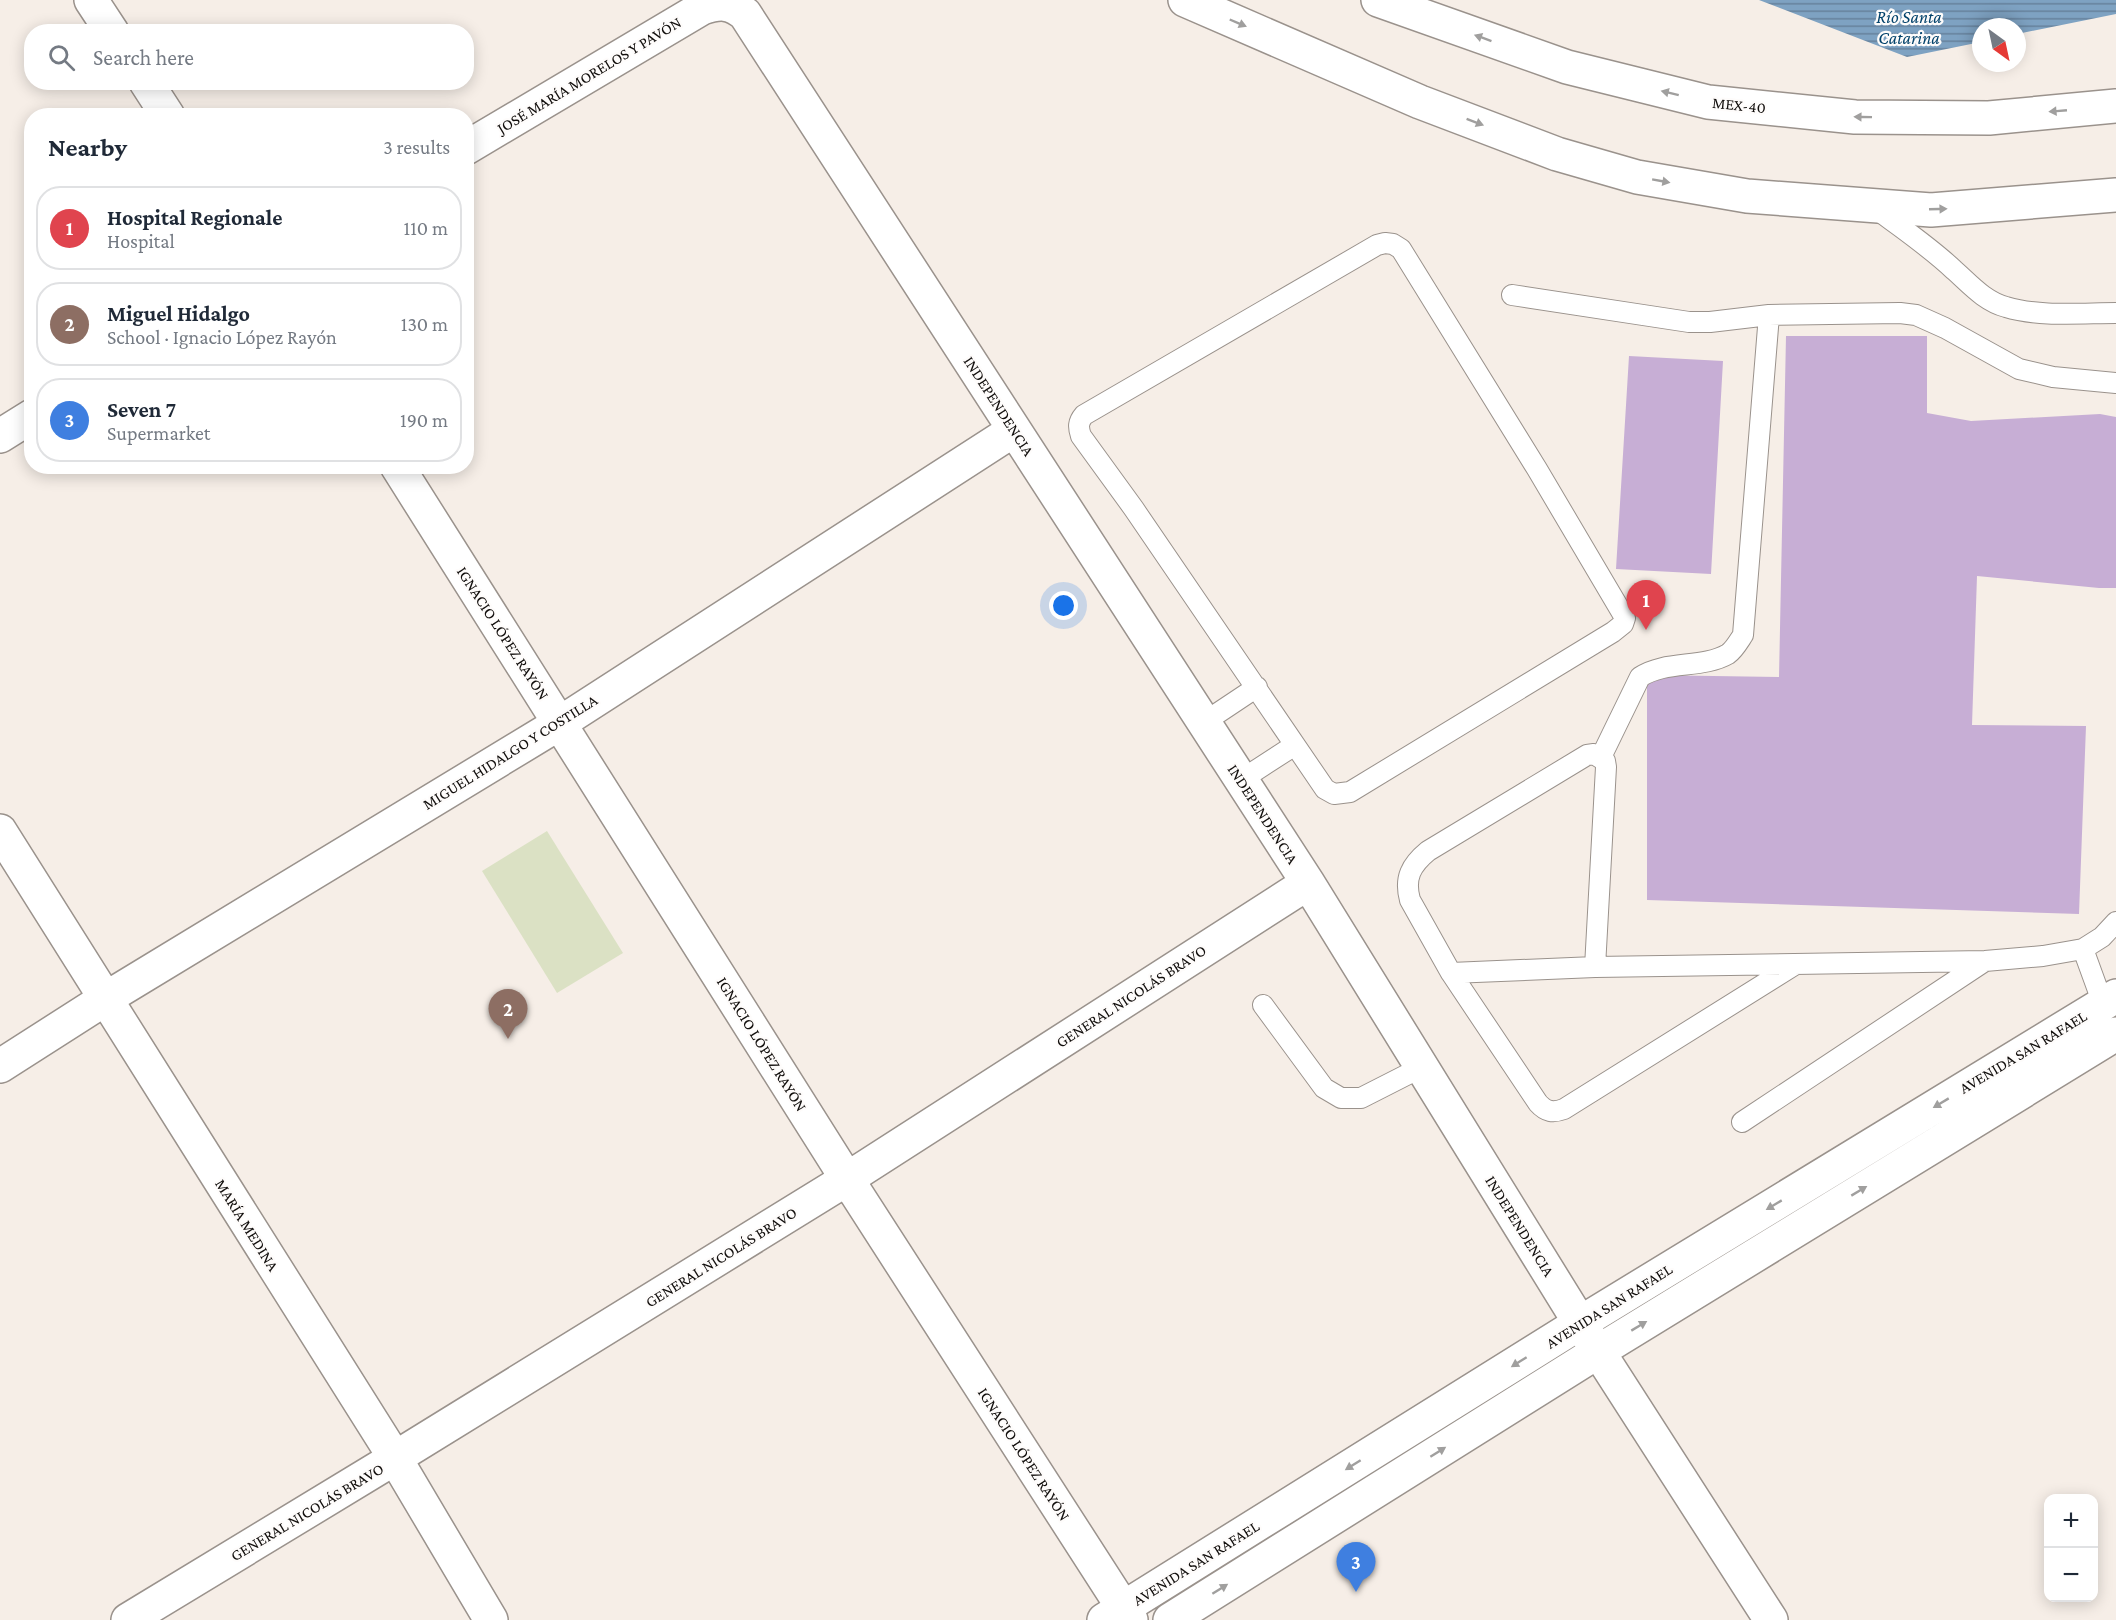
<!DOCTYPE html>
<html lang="en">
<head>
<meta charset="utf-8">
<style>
	:root { --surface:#fff; --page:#f2f2f3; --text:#1f2937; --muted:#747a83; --line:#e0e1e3; --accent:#db2777 }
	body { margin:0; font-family:"Crimson Pro",serif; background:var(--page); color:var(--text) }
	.controls { position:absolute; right:18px; bottom:18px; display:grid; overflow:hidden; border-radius:12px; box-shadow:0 3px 15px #0003 }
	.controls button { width:54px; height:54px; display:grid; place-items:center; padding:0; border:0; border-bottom:2px solid var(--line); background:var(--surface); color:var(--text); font:30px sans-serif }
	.compass { position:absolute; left:1972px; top:18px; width:54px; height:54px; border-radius:50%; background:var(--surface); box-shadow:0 3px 15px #0003; rotate:147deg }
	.you { position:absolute; left:1064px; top:606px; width:21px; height:21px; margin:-15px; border:4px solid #fff; border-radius:50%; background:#1a73e8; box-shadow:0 0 0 9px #1a73e833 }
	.badge { display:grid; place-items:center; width:39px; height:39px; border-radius:50%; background:var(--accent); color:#fff; font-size:20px; font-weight:700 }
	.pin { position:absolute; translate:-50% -50px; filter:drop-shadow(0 2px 3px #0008) }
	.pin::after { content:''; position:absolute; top:32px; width:21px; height:18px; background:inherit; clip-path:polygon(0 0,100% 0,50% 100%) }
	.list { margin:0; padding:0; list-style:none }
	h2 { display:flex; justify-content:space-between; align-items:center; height:78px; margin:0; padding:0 24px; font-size:26px }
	h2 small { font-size:20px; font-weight:400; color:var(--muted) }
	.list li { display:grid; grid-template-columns:39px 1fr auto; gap:18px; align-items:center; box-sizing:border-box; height:84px; margin:0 12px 12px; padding:0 12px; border:2px solid var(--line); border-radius:24px }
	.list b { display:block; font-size:22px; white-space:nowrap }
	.list p { margin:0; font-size:20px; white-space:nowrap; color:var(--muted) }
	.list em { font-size:20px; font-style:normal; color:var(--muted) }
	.icon { flex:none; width:33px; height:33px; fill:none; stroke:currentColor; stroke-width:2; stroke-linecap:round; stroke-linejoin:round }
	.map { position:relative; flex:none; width:2116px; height:1620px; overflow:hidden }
	.search { position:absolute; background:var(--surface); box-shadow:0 3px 15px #0003; left:24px; top:24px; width:450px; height:66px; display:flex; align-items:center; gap:15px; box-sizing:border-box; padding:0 21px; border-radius:24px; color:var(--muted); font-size:22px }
	.panel { position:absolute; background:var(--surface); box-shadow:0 3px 15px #0003; left:24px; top:108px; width:450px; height:366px; border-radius:24px }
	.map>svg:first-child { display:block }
	.grass { fill:#dbe1c4 }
	.water { fill:url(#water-rules) }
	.building { fill:#c7aed5 }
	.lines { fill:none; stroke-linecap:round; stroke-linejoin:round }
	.service-casing { stroke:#9a928c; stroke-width:22 }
	.minor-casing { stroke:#9a928c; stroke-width:36 }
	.tertiary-casing { stroke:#9a928c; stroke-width:36 }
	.trunk-casing { stroke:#9a928c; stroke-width:36 }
	.service { stroke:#fff; stroke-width:20 }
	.minor { stroke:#fff; stroke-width:33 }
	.tertiary { stroke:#fff; stroke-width:33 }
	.trunk { stroke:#fff; stroke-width:33 }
	.oneway { fill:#a09f9e }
	.labels { text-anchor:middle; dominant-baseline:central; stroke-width:4.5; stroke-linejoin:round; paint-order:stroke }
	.street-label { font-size:16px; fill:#110e0c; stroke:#fefcfb }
	.water-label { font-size:18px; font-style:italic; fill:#00416a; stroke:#fefcfb }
</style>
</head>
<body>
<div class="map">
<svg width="2116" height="1620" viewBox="0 0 2116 1620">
	<defs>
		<pattern id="water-rules" width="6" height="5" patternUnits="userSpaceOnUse" patternTransform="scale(1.5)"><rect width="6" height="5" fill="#7ea2c2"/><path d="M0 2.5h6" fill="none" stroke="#66829c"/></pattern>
	</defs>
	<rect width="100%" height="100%" fill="#f6eee7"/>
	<path class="grass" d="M547,831L623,953L557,993L482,871Z"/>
	<path class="water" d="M1759,0H2116V14L2017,34V27H1981V42L1907,57Z"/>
	<path class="building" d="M1786,336H1927V413L1971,421L2100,414L2116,417V588H2099L1977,576L1972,725L2086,726L2079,914L1647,900V675L1779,677Z
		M1629,356L1723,361L1711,574L1616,569Z"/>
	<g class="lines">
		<defs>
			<path id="service" d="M1874,207C1901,228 1930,247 1954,270C1970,284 1984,301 2006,307C2038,317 2082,313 2116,313
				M1385,243L1393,244L1401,249L1537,469L1625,618L1623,624L1613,632L1350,792L1334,794L1325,789L1134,509L1081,436C1078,427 1078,422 1084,415L1377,245Z
				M1512,295L1689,322H1710L1769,315L1900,313L1916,315L1945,328L2019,369L2053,377L2116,383
				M1203,723L1257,687
				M1601,757L1640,677C1666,660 1702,669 1728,654C1734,650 1739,641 1743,635L1769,315
				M1241,780L1295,745
				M2083,949L2102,937L2116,922
				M1595,967L1606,767L1605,761L1594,754L1587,755L1428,851C1411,865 1404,878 1410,900L1451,973L1595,967L1985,961L2043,956L2083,949L2103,1004
				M1451,973L1538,1103C1546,1112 1553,1113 1564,1109L1796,964
				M1263,1005L1324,1088L1341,1098H1361L1422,1067
				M1742,1122L1985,961"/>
			<path id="minor" d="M91,0L112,32
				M146,82L168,116
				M466,148L702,8C720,2 730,2 745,14L1308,883L1580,1323L1771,1620
				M0,436L32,416
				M397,466L847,1179L1131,1620
				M0,831L395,1458L491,1620
				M0,1066L105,999L560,723L1014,430
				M128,1620L395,1458L847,1179L1308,883"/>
			<path id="tertiary" d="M1104,1620L1580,1323L2116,996
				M1170,1620L1599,1351L2116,1034"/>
			<path id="trunk" d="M1185,0L1420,102L1557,154L1637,177L1747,196L1931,210L2116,195
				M1378,0L1567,67L1708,102L1855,117L1989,118L2116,106"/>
		</defs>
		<use href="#service" class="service-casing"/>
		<use href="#minor" class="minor-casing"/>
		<use href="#tertiary" class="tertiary-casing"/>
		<use href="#trunk" class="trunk-casing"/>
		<use href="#service" class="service"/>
		<use href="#minor" class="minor"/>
		<use href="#tertiary" class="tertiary"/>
		<use href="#trunk" class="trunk"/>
	</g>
	<defs><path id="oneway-solid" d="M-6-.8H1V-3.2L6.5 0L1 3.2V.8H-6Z" transform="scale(1.5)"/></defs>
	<g class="oneway">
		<use href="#oneway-solid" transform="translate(1238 23) rotate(23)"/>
		<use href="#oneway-solid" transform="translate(1483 38) rotate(-160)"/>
		<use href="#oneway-solid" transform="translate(1670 93) rotate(-166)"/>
		<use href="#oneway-solid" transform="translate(2058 111) rotate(175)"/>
		<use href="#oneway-solid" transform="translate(1863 117) rotate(-179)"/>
		<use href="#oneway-solid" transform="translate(1475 122) rotate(21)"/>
		<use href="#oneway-solid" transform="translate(1661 181) rotate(10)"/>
		<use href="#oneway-solid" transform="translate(1938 209) rotate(-2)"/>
		<use href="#oneway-solid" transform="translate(1941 1103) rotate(149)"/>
		<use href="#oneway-solid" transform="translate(1859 1191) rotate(-31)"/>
		<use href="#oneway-solid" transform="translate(1774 1205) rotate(149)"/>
		<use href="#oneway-solid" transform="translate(1639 1326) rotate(-31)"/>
		<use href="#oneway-solid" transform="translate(1519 1362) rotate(148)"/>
		<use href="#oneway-solid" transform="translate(1438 1452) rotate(-32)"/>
		<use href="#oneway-solid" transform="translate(1353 1465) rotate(148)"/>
		<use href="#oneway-solid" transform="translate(1220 1589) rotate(-32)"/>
	</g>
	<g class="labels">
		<g class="street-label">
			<text transform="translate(589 75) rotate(-31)">JOSÉ MARÍA MORELOS Y PAVÓN</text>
			<text transform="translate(1739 105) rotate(6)">MEX-40</text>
			<text transform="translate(999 406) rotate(57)">INDEPENDENCIA</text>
			<text transform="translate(503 633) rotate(57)">IGNACIO LÓPEZ RAYÓN</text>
			<text transform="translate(510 752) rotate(-32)">MIGUEL HIDALGO Y COSTILLA</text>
			<text transform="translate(1263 814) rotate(57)">INDEPENDENCIA</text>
			<text transform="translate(1131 996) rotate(-33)">GENERAL NICOLÁS BRAVO</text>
			<text transform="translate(762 1044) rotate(58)">IGNACIO LÓPEZ RAYÓN</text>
			<text transform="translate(2023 1052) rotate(-31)">AVENIDA SAN RAFAEL</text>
			<text transform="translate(247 1225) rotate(58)">MARÍA MEDINA</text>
			<text transform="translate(1520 1226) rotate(58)">INDEPENDENCIA</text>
			<text transform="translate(721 1257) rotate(-32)">GENERAL NICOLÁS BRAVO</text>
			<text transform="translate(1609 1306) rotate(-32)">AVENIDA SAN RAFAEL</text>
			<text transform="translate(1024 1454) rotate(57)">IGNACIO LÓPEZ RAYÓN</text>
			<text transform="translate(307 1512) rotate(-31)">GENERAL NICOLÁS BRAVO</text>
			<text transform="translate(1196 1563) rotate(-32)">AVENIDA SAN RAFAEL</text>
		</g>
		<g class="water-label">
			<text x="1909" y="17">Río Santa<tspan x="1909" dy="21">Catarina</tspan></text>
		</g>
	</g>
</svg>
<div class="controls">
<button>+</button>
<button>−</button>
</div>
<svg class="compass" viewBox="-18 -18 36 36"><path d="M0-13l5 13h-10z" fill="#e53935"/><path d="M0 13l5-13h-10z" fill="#747a83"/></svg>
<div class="you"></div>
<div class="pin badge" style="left:1646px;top:630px;background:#e0444e">1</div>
<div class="pin badge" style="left:508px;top:1039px;background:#8d6e63">2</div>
<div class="pin badge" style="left:1356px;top:1592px;background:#3f7fe0">3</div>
<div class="search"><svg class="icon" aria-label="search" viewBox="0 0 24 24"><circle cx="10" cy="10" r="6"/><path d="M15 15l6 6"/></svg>Search here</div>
<section class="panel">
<h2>Nearby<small>3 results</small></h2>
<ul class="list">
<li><span class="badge" style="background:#e0444e">1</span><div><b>Hospital Regionale</b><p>Hospital</p></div><em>110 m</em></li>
<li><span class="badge" style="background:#8d6e63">2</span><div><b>Miguel Hidalgo</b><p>School · Ignacio López Rayón</p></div><em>130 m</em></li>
<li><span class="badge" style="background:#3f7fe0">3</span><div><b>Seven 7</b><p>Supermarket</p></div><em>190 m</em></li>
</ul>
</section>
</div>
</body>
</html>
